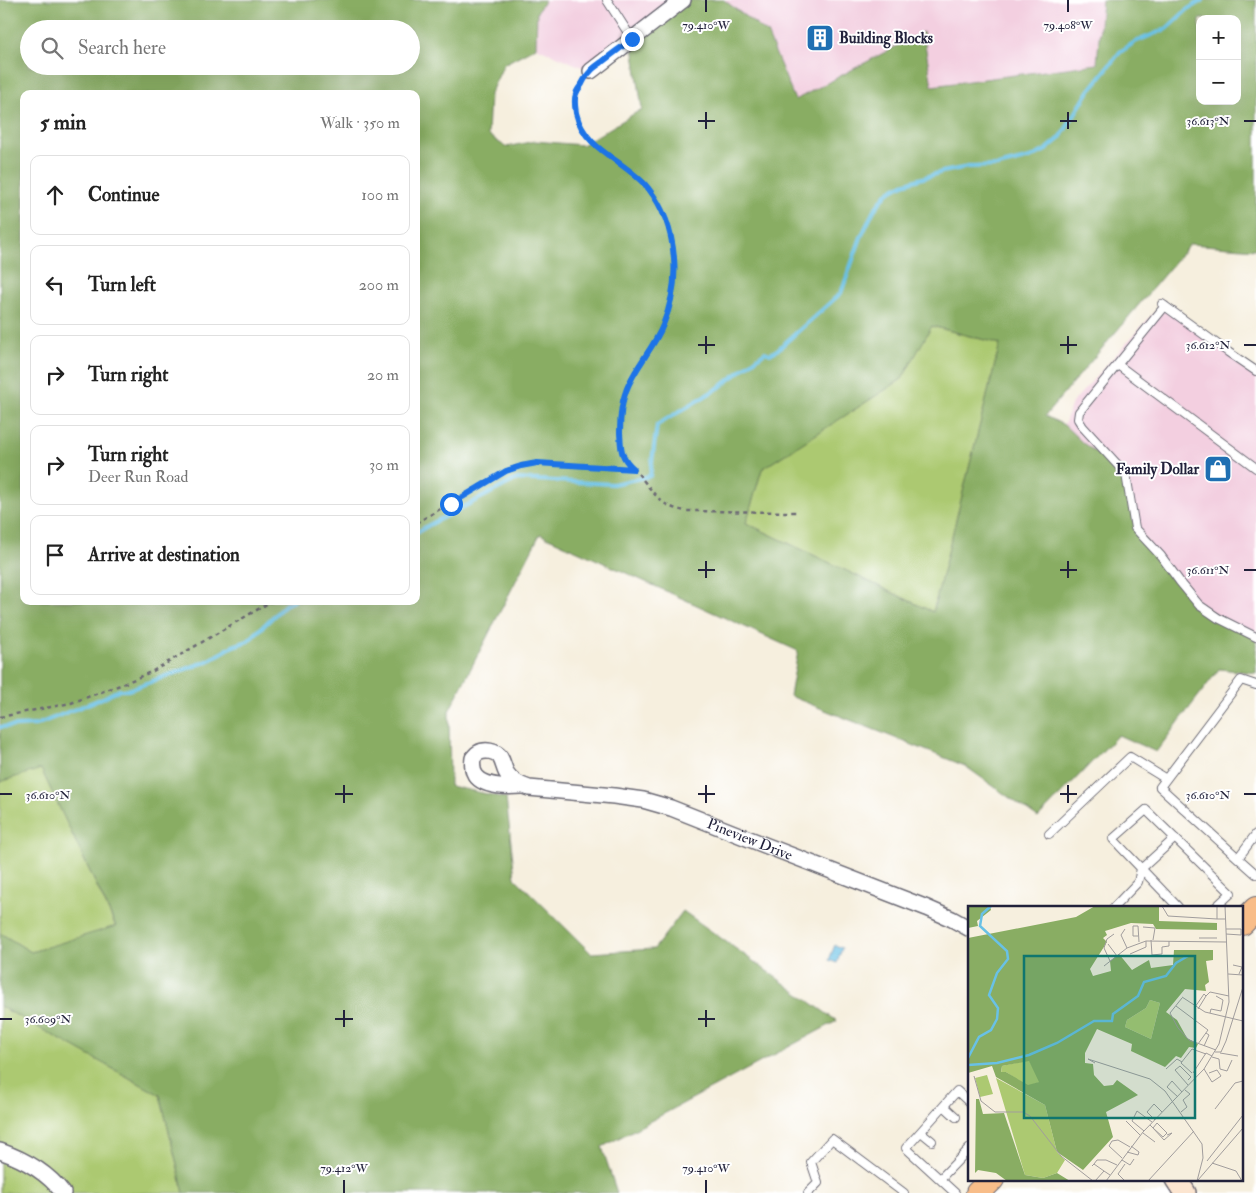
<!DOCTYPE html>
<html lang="en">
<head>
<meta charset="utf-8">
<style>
	:root { --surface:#fff; --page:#f2f2f2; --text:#222; --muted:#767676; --line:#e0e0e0 }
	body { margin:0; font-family:"IM FELL Double Pica",serif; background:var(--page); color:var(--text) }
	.controls { position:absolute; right:15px; top:15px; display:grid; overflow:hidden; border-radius:10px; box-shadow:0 5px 20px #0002 }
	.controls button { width:45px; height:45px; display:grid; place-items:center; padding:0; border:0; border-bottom:1px solid var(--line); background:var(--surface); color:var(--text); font:25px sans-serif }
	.stop { position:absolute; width:15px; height:15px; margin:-11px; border:4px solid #1a73e8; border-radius:50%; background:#fff }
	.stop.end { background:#1a73e8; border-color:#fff; box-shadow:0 1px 5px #0008 }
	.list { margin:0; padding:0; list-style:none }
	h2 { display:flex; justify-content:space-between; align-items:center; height:65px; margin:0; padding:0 20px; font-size:21px }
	h2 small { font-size:16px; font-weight:400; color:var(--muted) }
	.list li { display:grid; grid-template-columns:32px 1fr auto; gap:15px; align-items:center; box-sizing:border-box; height:80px; margin:0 10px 10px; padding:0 10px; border:1px solid var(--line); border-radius:10px }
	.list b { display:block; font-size:19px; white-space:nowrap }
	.list p { margin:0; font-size:16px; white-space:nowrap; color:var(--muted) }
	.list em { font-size:16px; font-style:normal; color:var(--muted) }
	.icon { flex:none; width:28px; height:28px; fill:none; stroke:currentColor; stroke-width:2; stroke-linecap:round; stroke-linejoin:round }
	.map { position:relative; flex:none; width:1256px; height:1193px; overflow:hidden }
	.search { position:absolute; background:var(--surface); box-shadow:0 5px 20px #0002; left:20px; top:20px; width:400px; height:55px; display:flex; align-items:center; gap:12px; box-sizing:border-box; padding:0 18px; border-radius:28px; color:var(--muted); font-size:19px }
	.panel { position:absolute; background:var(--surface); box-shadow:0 5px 20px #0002; left:20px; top:90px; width:400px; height:515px; border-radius:10px }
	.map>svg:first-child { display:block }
	.built { fill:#f3cfe0 }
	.green { fill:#acc971; stroke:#677656 }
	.forest { fill:#89ad63; stroke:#56684f; fill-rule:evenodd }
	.water { fill:#69c1e6; stroke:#467290 }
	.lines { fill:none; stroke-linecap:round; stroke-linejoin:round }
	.stream { stroke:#69c1e6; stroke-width:4 }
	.lane-casing { stroke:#6c6a74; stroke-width:10 }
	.street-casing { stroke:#6c6a74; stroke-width:18 }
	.secondary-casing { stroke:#6c6a74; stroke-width:24 }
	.primary-casing { stroke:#6c6a74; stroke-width:26 }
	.path { stroke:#6c6a74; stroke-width:2.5; stroke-dasharray:4 4; stroke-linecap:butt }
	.lane { stroke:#fff; stroke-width:8 }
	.street { stroke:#fff; stroke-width:15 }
	.secondary { stroke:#fce5d0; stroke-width:21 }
	.primary { stroke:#f8bd89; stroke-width:24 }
	.route { stroke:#1a73e8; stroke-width:6 }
	.ticks { fill:none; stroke:#22223b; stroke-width:2 }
	.labels { text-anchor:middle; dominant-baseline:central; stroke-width:4; stroke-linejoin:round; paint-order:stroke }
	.poi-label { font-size:15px; font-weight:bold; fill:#22223b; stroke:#fff; text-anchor:start }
	.street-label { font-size:15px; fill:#22223b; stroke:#fff }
	.inset-river { fill:none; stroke:#69c1e6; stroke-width:2.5 }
	.inset-road { fill:none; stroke:#a19d9d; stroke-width:1 }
	.view { fill:#0f766e; fill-opacity:0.15; stroke:#0f766e; stroke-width:2.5 }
	.inset-edge { fill:none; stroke:#22223b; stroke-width:2.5 }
	.ticks-label { font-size:12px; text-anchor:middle; fill:#22223b; stroke:#fff; stroke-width:4; stroke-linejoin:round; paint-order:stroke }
</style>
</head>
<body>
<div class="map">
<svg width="1256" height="1193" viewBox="0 0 1256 1193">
	<rect width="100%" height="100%" fill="#fff"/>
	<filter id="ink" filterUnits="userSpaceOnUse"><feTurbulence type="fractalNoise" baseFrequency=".02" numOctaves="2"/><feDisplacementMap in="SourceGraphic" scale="10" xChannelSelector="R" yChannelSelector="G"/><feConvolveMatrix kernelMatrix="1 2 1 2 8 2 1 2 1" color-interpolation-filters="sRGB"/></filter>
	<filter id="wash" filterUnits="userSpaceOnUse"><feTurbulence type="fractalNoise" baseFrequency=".0096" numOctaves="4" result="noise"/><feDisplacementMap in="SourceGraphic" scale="20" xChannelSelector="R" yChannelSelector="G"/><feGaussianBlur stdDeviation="1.12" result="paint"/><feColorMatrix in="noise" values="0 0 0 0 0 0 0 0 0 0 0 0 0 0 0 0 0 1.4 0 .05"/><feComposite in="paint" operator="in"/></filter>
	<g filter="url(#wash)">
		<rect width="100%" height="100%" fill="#f6efde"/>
		<path class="built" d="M545,0H683L591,71L536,47L537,12Z
			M724,0H1102L1097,64L932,86L923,32L795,100L767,33Z
			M1162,304L1256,371V637L1199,605L1135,528L1083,443L1064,425L1072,403Z"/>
		<path class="green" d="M931,326L1000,344L933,612L746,523L762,469L902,379Z
			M41,768L116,927L31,952L0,933V782Z
			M0,1006L160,1095L184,1193H0Z"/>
		<path class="forest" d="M0,0H545L537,12L536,47L504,64L490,94L488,135L506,147L535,141L582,145L642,109L632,39L683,0H724L767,33L795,100L923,32L932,86L1097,64L1102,0H1256V249L1190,244L1045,416L1064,425L1083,443L1126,474L1135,528L1199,605L1256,637V673L1219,669L1156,752L1118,735L1038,818L965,766L790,696L798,651L540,534L449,711L450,786L506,798L515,878L591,953L654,949L683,911L837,1021L602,1147L617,1193H184L160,1095L0,1006V933L31,952L116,926L41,769L0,782ZM1200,19H1237V101H1200ZM29,29H411V66H29ZM24,94H416V601H24ZM932,326L1000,344L933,612L746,523L762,469L902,379Z"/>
		<path class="water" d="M835,945L842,948L837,963L829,960Z"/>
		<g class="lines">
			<path class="stream" d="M416,533L429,525L517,479L613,484L650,476L657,425L720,387L765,352L770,354L777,350L841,293L861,237L874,210L887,193L903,184L942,172L968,167L998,166L1030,158L1046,150L1060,138L1089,91L1120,52L1135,42L1166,29L1188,9L1203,0
				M0,727L36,725L105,697L118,690H128L208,661L233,646L248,641L285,605L294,601"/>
		</g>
	</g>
	<g filter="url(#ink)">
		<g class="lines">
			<defs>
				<path id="lane" d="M607,0L632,39
					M1162,304L1228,352L1256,371
					M1165,306L1079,412L1078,419L1083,427L1126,474L1135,528L1161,556L1180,582L1199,605L1218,618L1256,637
					M1118,365L1256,468
					M1049,834L1130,757L1166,779
					M1256,834L1238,858L1256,874
					M1238,858L1160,787L1241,680L1256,685
					M1114,907L1138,882L1141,869L1175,838
					M1178,907L1113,839L1146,810L1231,893L1216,907
					M944,1106L956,1117
					M921,1132L932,1141
					M940,1179L970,1148
					M808,1193L818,1183L811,1162L832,1139L904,1193
					M955,1193L906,1148L957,1091L970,1103"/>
				<g id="street">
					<path d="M591,71L683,0"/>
					<path id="s1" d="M521,786C508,787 486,787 477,777C472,772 472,765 473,758C475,756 476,754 478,753C485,749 496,751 500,757C503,762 504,768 506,772C511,781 519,785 529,788L614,796L643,800L671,808L762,844L927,908L952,919L970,929"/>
					<path d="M0,1151C23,1159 48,1173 63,1193"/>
				</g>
				<path id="secondary" d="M1176,1179L1185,1193"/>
				<path id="primary" d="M1242,923L1256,909
					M978,1193L992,1179"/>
			</defs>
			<use href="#lane" class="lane-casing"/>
			<use href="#street" class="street-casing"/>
			<use href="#secondary" class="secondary-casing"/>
			<use href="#primary" class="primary-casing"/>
			<path class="path" d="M583,82C576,92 573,100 576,113C585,151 626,160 648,188C667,213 674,241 674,273C674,291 670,308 663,324C654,348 635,367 626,390C621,403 620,417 620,431C621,440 619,449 624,457C626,461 630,465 634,468C637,472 640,476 643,480C658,498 663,508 687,511L796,512
				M416,523L506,471L521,465L537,463L633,469
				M0,717L71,703L123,684L153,671L272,601"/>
			<use href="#lane" class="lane"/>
			<use href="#street" class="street"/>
			<use href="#secondary" class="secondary"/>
			<use href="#primary" class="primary"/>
		</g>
	</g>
	<g class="lines" filter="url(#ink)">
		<path class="route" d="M451,504L506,471L521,466L537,463L634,469C620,457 621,449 620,432C620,418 621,404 626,391C634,368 654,348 663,325C672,303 676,281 674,258C672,232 664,208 648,188C625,160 585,151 576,113C575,107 574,99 576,94C577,90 580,87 582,84C584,80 587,75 590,72C593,68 598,65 602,62C612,54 622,47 632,39"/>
	</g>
	<path class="ticks" d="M706,0V12M1068,0V12M706,112V129M1068,112V129M698,121H715M1060,121H1077M1244,121H1256M706,336V354M1068,336V354M698,345H715M1060,345H1077M1244,345H1256M706,561V578M1068,561V578M698,570H715M1060,570H1077M1244,570H1256M344,785V803M706,785V803M1068,785V803M0,794H12M335,794H353M698,794H715M1060,794H1077M1244,794H1256M344,1010V1027M706,1010V1027M0,1019H12M335,1019H353M698,1019H715M344,1180V1193M706,1180V1193"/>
	<defs>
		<symbol id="building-square" viewBox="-11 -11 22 22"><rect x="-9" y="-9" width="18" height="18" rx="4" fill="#1f6fb2" stroke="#fff"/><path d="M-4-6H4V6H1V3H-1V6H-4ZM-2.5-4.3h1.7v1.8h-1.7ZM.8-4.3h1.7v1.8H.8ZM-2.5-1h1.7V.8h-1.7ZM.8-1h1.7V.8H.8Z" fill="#fff"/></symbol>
		<symbol id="shop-square" viewBox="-11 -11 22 22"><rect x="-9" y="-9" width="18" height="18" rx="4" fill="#1f6fb2" stroke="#fff"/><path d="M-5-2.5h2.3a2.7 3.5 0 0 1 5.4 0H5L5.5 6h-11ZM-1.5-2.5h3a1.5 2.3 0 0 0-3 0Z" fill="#fff"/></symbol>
	</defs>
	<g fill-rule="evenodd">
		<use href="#building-square" x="804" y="22" width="32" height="32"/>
		<use href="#shop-square" x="1202" y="453" width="32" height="32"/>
	</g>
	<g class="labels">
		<g class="poi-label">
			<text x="839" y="38">Building Blocks</text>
			<text x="1199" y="469" text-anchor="end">Family Dollar</text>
		</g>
		<g class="street-label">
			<text stroke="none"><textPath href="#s1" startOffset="371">Pineview Drive</textPath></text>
		</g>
	</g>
	<g transform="translate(968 906)">
		<rect width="275" height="275" fill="#f6efde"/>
		<path d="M182,94L192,97L183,133L157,121L159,114L178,102ZM61,154L72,176L60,180L38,166L33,167L34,160ZM19,169L25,188L12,191L7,172ZM28,172L77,199L89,246L97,254L89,267L75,272L57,269Z" fill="#acc971"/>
		<path d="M0,0H22L23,4L9,15L10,20L0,22ZM127,0H191V15L249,17V24L188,23L185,18L163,17L137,25L139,29L135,32L139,36L122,63L125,70L143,65L142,55L151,48L164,64L181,54L183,62L205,59L206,44H245V54L238,55L241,76L237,79L238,85L217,83L198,106L209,114L219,132L230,138L228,142L221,141L213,152L208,150L197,161L163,145L164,138L129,123L117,147V157L125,158L126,169L136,180L145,179L149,174L170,189L138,206L145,231L115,264L89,246L77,199L28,171L24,160L0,167V32L108,11ZM182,94L192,97L183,133L157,121L159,114L178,102ZM61,155L71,176L60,179L38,166H33L34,160ZM8,193H11L15,208L36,207L57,269L75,272L89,267L102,275H39L28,267L10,264L7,267Z" fill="#89ad63" fill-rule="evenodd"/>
		<path class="inset-river" d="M0,152L11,131L23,124L29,113L30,102L21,89L29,67L40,53L39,45L12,20L14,8L23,0M0,159L29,157L61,149L89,137L126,115H144L145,108L170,90L176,76L198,70L208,57L220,50"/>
		<path class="inset-road" d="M194,0L200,10L249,13M249,0V13H258M175,21L187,22L185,34M157,23L153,29L159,42M258,23H273V29L258,28M170,30H165V20H170L171,36M231,32H249M183,34L184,49L194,48V41L201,40V35M140,38L149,50M162,48L178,41V35M142,55L136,42L139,33L146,28M265,59L274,61L271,68M136,60L159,42L178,35L258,36M260,68L275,69M238,90L242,86L261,90M214,91L237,106L275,115M214,92L202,107L210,122L221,134L248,144M208,100L240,124L230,138M227,101L236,88L238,90L230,103M242,107L243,103L253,105L255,94L248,90M236,140L241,129L238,127M247,146H253L258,135L275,81M252,147L270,150M244,151L251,153L252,163L259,165L264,154M127,157L120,153L182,173L197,185L234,238L235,252L229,275M198,163L209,153L214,156M236,163L244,176L253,170L249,164L241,167M224,167L213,157L224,143L238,148M225,167L238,147L244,150M6,170L13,195L27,206H55L62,210L93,250L125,275M220,174L223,171L212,160L207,164L220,179M210,191L199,181L204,175L214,186M247,203L267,177L275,175M213,206L219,201L215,194L222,188L217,184M187,214L179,206L186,198L194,206M158,215L172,229M182,219L185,222L195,231L199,227L189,217L185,222L196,234L204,227L199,229M176,225L164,215L169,205L184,216M175,227L187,236M159,246L170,249L171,246L163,240M154,252L141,240L144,235L150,234L162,241M154,254L162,259L166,253M239,255L275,209M244,257L268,265L274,275M126,258L129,254H138L149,259M157,258L150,268L157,275M124,260L126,258L136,265M230,274L275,222M127,275L136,265L142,269M138,275L175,226L236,163L251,138L261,96L257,0M180,275L226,225"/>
		<path class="view" d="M56,50H227V212H56Z"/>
		<rect width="275" height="275" class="inset-edge"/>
	</g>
	<g class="ticks-label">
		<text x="706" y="29">79.410°W</text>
		<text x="1068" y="29">79.408°W</text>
		<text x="1208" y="125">36.613°N</text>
		<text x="1208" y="349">36.612°N</text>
		<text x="1208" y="574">36.611°N</text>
		<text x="48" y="799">36.610°N</text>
		<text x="1208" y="799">36.610°N</text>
		<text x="48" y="1023">36.609°N</text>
		<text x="344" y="1172">79.412°W</text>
		<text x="706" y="1172">79.410°W</text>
	</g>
</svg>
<div class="controls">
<button>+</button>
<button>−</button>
</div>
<div class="stop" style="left:451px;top:504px"></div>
<div class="stop end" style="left:632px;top:39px"></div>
<div class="search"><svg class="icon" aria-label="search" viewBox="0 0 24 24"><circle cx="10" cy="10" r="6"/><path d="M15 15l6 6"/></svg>Search here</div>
<section class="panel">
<h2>5 min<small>Walk · 350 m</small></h2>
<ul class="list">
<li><svg class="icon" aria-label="ahead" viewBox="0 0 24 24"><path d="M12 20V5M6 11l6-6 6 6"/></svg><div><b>Continue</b></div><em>100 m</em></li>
<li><svg class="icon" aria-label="left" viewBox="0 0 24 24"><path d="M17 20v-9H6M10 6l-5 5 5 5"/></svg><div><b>Turn left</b></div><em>200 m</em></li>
<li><svg class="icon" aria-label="right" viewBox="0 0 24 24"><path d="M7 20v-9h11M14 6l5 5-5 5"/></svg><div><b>Turn right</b></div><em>20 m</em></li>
<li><svg class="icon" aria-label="right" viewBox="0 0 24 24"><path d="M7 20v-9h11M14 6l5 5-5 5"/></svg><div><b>Turn right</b><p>Deer Run Road</p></div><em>30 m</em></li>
<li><svg class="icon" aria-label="arrive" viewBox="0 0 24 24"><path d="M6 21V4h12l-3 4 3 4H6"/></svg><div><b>Arrive at destination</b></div></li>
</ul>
</section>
</div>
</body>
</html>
